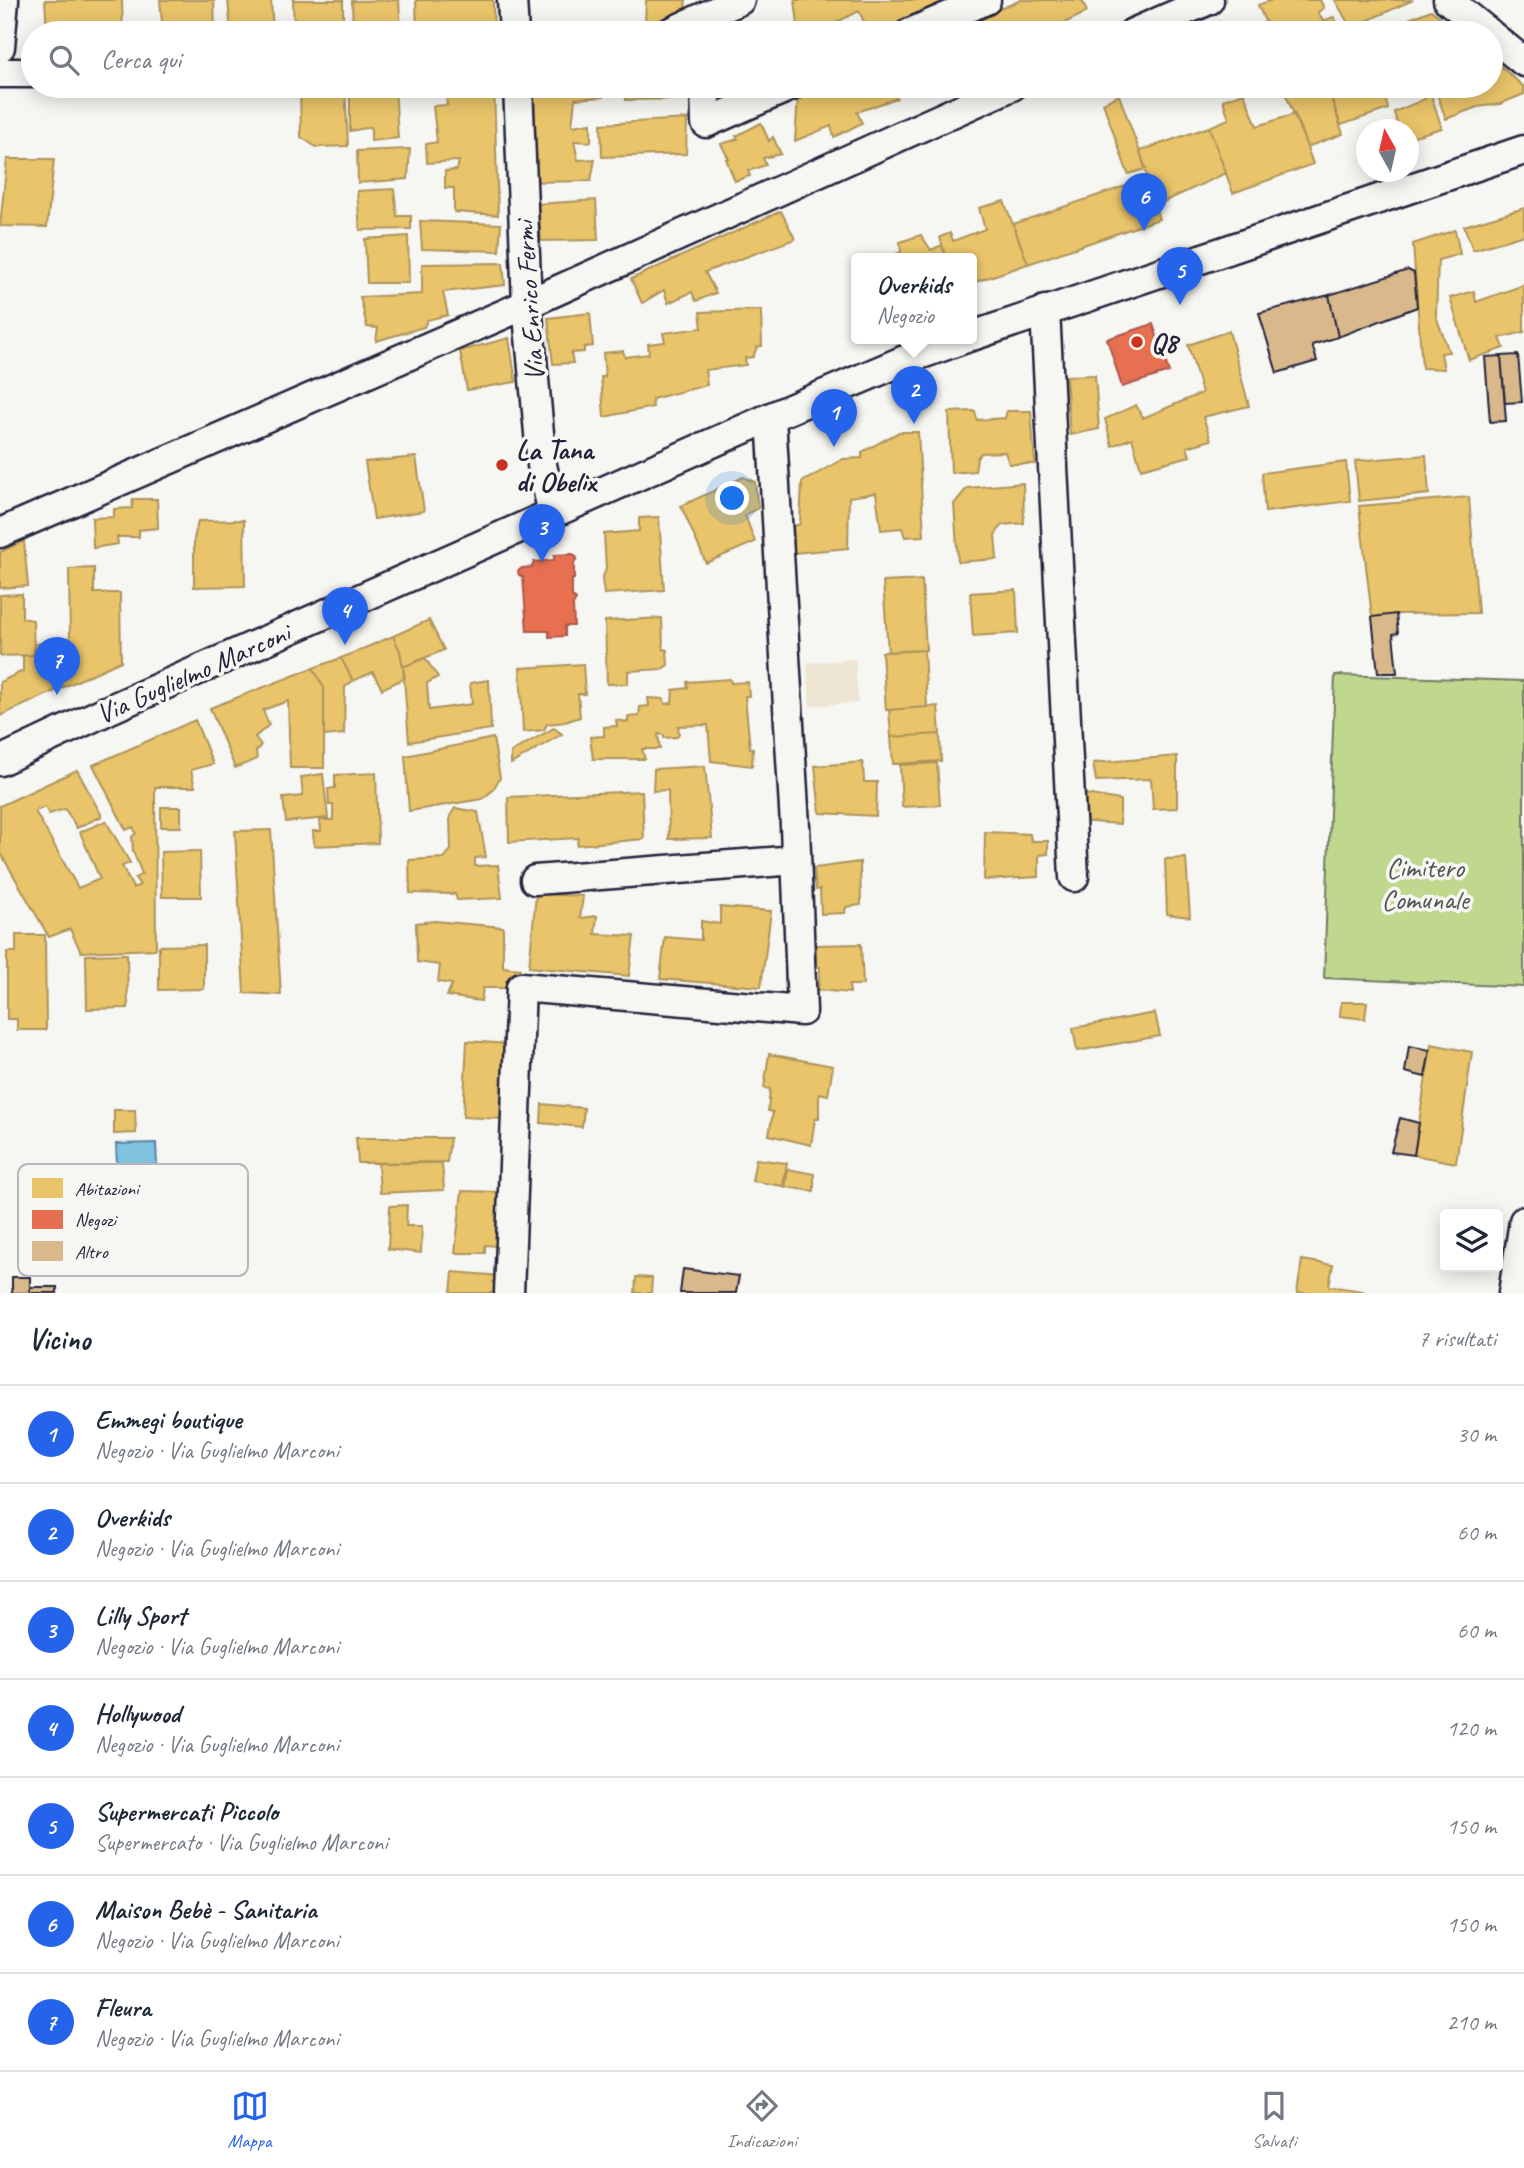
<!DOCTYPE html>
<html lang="it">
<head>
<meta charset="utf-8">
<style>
	:root { --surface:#fff; --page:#f2f2f3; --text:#1f2937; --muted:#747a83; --line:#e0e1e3; --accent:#2563eb }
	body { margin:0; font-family:Caveat,sans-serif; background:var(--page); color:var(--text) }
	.controls { position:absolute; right:21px; bottom:21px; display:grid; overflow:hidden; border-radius:7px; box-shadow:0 4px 18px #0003 }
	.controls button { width:63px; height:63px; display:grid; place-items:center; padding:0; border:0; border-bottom:2px solid var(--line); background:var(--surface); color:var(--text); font:35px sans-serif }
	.compass { position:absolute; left:1356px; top:119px; width:63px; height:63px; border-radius:50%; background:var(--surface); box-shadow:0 4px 18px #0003; rotate:352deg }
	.you { position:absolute; left:733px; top:499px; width:24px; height:24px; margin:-18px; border:5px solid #fff; border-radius:50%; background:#1a73e8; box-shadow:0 0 0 10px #1a73e833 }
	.badge { display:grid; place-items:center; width:46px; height:46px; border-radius:50%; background:var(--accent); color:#fff; font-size:23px; font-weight:700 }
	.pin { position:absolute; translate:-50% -58px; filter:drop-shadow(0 2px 4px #0008) }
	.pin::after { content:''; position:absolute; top:37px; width:24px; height:21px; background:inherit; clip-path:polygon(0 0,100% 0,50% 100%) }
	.popup { position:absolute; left:851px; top:253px; width:126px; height:91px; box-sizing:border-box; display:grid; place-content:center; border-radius:7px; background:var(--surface); filter:drop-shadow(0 2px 5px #0005); font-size:23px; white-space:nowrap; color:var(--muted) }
	.popup b { font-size:26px; color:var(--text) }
	.popup::after { content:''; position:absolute; left:50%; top:100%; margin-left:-14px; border:14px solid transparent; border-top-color:var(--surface) }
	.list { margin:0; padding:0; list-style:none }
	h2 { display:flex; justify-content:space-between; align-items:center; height:91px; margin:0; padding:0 28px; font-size:30px }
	h2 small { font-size:23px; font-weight:400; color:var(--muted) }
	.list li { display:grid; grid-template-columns:46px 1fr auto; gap:21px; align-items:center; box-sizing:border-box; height:98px; padding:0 28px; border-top:2px solid var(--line) }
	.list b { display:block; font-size:26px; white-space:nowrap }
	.list p { margin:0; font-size:23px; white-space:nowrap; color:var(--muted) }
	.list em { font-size:23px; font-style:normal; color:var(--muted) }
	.icon { flex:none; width:38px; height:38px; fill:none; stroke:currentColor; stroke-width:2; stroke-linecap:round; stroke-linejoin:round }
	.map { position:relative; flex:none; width:1524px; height:1293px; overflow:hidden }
	.search { position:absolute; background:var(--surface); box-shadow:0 4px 18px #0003; left:21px; right:21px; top:21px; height:77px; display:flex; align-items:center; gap:18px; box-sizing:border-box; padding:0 24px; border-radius:38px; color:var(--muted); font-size:26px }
	.sheet { height:777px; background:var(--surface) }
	nav { display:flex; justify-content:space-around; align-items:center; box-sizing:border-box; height:98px; border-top:2px solid var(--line); background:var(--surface); font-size:19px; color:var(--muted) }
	nav a { display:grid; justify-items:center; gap:4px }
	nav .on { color:var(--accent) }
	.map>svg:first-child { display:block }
	.built { fill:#ede4d3 }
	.green { fill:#c0d78e; stroke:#717c64; stroke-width:2 }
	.water { fill:#7fc3e0; stroke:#5a839e; stroke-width:2 }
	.homes { fill:#e9c46a; stroke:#ad935c; stroke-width:2 }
	.shops { fill:#e76f51; stroke:#ac584a; stroke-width:2 }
	.building { fill:#d9b98c; stroke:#22223b; stroke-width:2 }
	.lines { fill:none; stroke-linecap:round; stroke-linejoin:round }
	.minor-casing { stroke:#22223b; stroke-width:33 }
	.minor { stroke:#f6f6f2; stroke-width:28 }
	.poi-dot { fill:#c8321e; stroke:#f6f6f2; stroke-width:2.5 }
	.labels { text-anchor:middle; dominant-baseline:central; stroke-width:7; stroke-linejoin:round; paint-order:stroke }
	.street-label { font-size:28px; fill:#22223b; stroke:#f6f6f2 }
	.poi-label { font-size:28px; font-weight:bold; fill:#22223b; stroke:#f6f6f2; text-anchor:start }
	.park-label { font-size:28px; fill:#515854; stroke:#f6f6f2 }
	.key { fill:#f6f6f2; stroke:#b6b6bb; stroke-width:2 }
	.key-label { font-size:19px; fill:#22223b }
</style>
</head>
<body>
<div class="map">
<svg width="1524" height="1293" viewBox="0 0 1524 1293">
	<rect width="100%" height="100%" fill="#f6f6f2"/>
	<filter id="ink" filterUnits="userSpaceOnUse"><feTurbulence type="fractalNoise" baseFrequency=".0143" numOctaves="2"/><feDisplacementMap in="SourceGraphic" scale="14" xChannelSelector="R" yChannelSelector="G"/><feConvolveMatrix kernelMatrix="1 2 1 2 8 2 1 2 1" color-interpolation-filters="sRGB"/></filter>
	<g filter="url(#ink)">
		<path class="built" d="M855,659L858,703L810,706L807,663Z"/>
		<path class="green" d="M1335,675L1524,681V987L1324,978Z"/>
		<path class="water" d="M156,1143L157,1165H117L116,1144Z"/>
		<path class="homes" d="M45,0H122L123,33H47Z
			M160,0H214L215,33H163Z
			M228,0H271L273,33H231Z
			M293,0H343V33H294Z
			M399,0L401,33H353L352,1Z
			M416,0H493L494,33H417Z
			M646,0H686L684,18L645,26Z
			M795,0H957L890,33H869L859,11L815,33H799Z
			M1021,0H1082L1087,12L1044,33H944Z
			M1272,0H1320L1324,8L1318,12L1323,21L1334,17L1343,33H1270L1258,5Z
			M1335,0H1413L1351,28Z
			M1431,10L1460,33H1375Z
			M1219,22L1223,33H1190Z
			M1495,61L1524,87V94L1500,104L1477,107L1446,119L1434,86H1491V62Z
			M300,86H345L348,146L316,147L301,137Z
			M350,86H395L398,138L371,141V127L350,131Z
			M445,86H494L498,215L454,212V188H445V171L457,170L459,161L427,163L426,144L437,142L433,106L447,105Z
			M524,86H602L603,97L575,99L572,126L591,123V142L574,141L578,160L595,159L591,181L526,182Z
			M626,86H683V99L626,100Z
			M822,86H891L897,98L857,112L862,123L834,137L831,126L795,141L798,96Z
			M1309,86H1327L1343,134L1307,147L1286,95Z
			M1327,86H1383L1388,109L1341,125Z
			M1422,86H1428L1442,128L1408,138V130H1399L1394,112L1425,99Z
			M1244,93L1257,126L1295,114L1313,164L1233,193L1209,127L1229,119L1223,100Z
			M1119,95L1146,169L1128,174L1103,103Z
			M687,119L686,154L602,157L601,124Z
			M761,123L769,141L773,137L781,154L763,158L766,165L748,171L750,176L735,181L726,159H729L721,144L738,139L736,136Z
			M1209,127L1226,173L1155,206L1140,151Z
			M410,149L408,179L358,183L357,151Z
			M7,159H54L47,227L0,226Z
			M1146,179L1159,219L1028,264L1013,224Z
			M394,189L397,216H411V229L360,230L357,191Z
			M596,200L598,240L541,241L538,204Z
			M1004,201L1028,264L972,283V258H946L940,237L950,233L953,241L985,229L979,208Z
			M1524,208V235L1473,250L1464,226Z
			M781,211L795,239L705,272L716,293L696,301L692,292L668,303L664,290L642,303L631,279Z
			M420,221L501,224L499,251L422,249Z
			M1455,230L1460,254L1438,260L1436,316L1449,352L1441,353L1444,369L1422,368L1413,244Z
			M921,235L931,250L942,245L946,258H887L901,252L900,242Z
			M408,236L409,283H367L365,239Z
			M503,263L505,285L443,292L448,315L427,320L424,327L376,341L378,328L367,327L360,297L422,294V264Z
			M1524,285V332L1500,338L1504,348L1469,360L1450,298L1474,291L1476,302Z
			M761,310L762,346L757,347L753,357L745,358L746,365L705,370L707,385L652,399L653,407L604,417L601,377H605L603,353L623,351L625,357L649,354L648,344L665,342L663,333L702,328L700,312Z
			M590,313L593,346L584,347V352L571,353L573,363L553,364L548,318Z
			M1229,331L1249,406L1203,417L1211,440L1187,447L1190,456L1141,469L1132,438L1112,446L1105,419L1136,405L1143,418L1202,393L1188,345Z
			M509,338L516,382L467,390L460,351Z
			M1095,375L1099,429L1070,435L1066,376Z
			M975,411L977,420L1005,418L1007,411H1031L1035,464H1009L1005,452L981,453L977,458L975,471L951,473L949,412Z
			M899,432H918L924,536L905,537L902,528L881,530L876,493L849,497L848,548L794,553L793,526L800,524L802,482L843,459L862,458V452Z
			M1426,455L1429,494L1359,501L1355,461Z
			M416,457L424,511L374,519L365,462Z
			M1346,462L1350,501L1265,512L1262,473Z
			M743,477L755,482L758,508L745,515L755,542L706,563L681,506Z
			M1023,483L1024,523L1002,525L995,535L997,559L958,562L954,504L967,488Z
			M1469,497L1478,613L1396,614L1372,617L1359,506Z
			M133,499H157L158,528L139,530V537H117L118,544L93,548L92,518L114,517V509L132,508Z
			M659,517L664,590L604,594L602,579L606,569L604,534L639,531V518Z
			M244,520L245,586L194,587V539L198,521Z
			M24,541L28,586L0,588V552Z
			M94,568V593H120L121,661L0,716V682L23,671V656L34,655L35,644L70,642L69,569Z
			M922,580L926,650L888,652L883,582Z
			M1016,590L1018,633L973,636L970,593Z
			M22,594V618L33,620L34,655L0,656V595Z
			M662,618L663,649L667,650L668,665L662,669L628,671V684H607L605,621Z
			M429,620L444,650L403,667L400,651L393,636Z
			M393,636L400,651L405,678L382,689L373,672L353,681L341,658Z
			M924,650L927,707L886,710L882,652Z
			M341,658L353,681L345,687L344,734L324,736V688L313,668Z
			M425,658L438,677L427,683L429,710L472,704L470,683L489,680L491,729L409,742L403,667Z
			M583,664L585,694H578L580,717L565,722L547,724L544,730L523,732L520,668Z
			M313,668L324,688V768H290L288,701L263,710L269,725L255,737L261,745L256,751L257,759L235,768L210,708Z
			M730,679L731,683L748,682L749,696H745L750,748H753L752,766L711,761L708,725L678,726L679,733L677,737L664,738V735L658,734L660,749H642L645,759H593L590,737L604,736V727L617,726L616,720L628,722V717L639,716L640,707L649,706L648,698L664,699L665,704L672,703L673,690L688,688L687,682Z
			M938,706L940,734L891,737L889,710Z
			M195,720L213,764L191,770L195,787H155L156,949L81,952L70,929L49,937L0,852V806L77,770L102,816L77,828L65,809L49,814L45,807L35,811L78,888L100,879L80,832L106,821L130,863L122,866L133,888L140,885L135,878L142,874L133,851L132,837L136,833L133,827L126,830L93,765Z
			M554,728L562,734L511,764V752Z
			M940,734L941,761L893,764L891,737Z
			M493,738L500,778L492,791L482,799L409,811L405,756Z
			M1177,756V808L1153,809L1151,779L1096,781L1093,763Z
			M863,762L864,782H877L876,816L820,813L815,766Z
			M937,763L940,805L902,807L900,765Z
			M705,766L712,838L669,839L668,790L653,791L654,769Z
			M376,773L378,843L314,846L313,831H321L320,820H333V805H329L328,789L335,788V775Z
			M323,774L328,818L286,822L283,798L303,796L301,777Z
			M642,791L644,839L577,845L578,838L509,842L508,797Z
			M1079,793L1120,800V824L1077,821Z
			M161,807H181V827H161Z
			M455,808L478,812L486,857L475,858V866L498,865L502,898L457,900L455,894L410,893L409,860L444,858L451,850L450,816Z
			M271,830L281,995L244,993L235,831Z
			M985,832L1030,834L1031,841H1048V854L1039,855V877L984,880Z
			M200,851L201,897H162L161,852Z
			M1186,858L1190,917L1167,914L1165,859Z
			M860,862L861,905L846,907L845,913L821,914L820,889L816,890L814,868Z
			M536,894L583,896L580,918L597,916L595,934L634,936L629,976L529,967Z
			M720,907L771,911L761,987L660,979L665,937L701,940V921L720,924Z
			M434,921L503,927V967L520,969L519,988H483L481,1001L447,996L452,984L438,982L440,965L417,962L416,923Z
			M16,935H45L46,1030H17V1019H7V952H16Z
			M861,944L863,985H849L850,993L818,990L820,967H816V945Z
			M204,945V989L159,990V946Z
			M127,954L128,1008L87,1009L86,955Z
			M1341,1002H1367L1365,1019L1340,1016Z
			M1155,1013L1160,1036L1077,1051L1073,1028Z
			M467,1041L509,1044L504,1119L463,1117Z
			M1431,1044L1472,1052L1456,1163L1414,1155Z
			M769,1054L833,1066L828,1095L819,1093V1119H815L811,1145L769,1135L773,1112L768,1111L770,1089L764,1088Z
			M542,1104L584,1108L582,1127L541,1123Z
			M114,1110H135L136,1133L114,1134Z
			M356,1138H450L447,1162L358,1163Z
			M756,1159L787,1163L783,1186L752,1181Z
			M378,1163H442L444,1190L380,1193Z
			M788,1169L814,1174V1191L785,1187Z
			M462,1191L499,1192L496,1246L485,1245V1253H455Z
			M407,1205L406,1226H422L421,1253L388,1249L390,1206Z
			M1302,1260L1333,1265L1329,1286L1363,1291V1293H1297Z
			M453,1272L501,1276L500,1293H451Z
			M636,1277L652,1278L651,1293H635Z"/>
		<path class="shops" d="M1153,324L1169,372L1122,387L1107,339Z
			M573,554L577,558L574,563V579H572V596L576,600L573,605L574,626H565V636L549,637V631H527L523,577L519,575L518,571L522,568L532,567L534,562L554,560V555Z"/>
		<path class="building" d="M1408,270L1414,273L1417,307L1338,337L1329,295Z
			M1329,295L1338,337L1312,345L1317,361L1277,373L1259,313Z
			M1518,355L1522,402L1505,403L1501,356Z
			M1501,356L1506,421L1490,422L1485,357Z
			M1396,614L1398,633L1393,634L1397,673H1378L1372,617Z
			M1409,1046L1430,1050L1425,1077L1405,1072Z
			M1400,1118L1419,1123L1414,1155L1391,1152Z
			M683,1269L739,1276L736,1293H680Z
			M12,1277H30V1293H12Z
			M30,1287H57V1293H30Z"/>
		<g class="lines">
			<defs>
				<path id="minor" d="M512,0L514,33
					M1448,0L1489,33
					M669,33L740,0
					M910,33L986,0
					M1133,33L1209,0
					M1491,35L1524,62
					M0,47L4,0
					M0,73H33
					M518,86L527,304L542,465L553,514
					M705,86L706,123L791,86
					M1045,310L1074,877
					M972,336L1524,150
					M0,533L527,304L1012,86
					M0,761L108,710L771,417L905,360L966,338
					M535,880L796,860
					M509,1293L521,987L802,1011L795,826L771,417
					M1513,1293L1524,1221"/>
			</defs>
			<use href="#minor" class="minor-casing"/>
			<use href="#minor" class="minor"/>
		</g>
	</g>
	<g class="poi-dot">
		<circle cx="1137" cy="342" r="7"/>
		<circle cx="502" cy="465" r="7"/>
	</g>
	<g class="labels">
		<g class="street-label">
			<text transform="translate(529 301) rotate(-94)">Via Enrico Fermi</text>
			<text transform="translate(193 673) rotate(-24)">Via Guglielmo Marconi</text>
		</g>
		<g class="poi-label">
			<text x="1151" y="342">Q8</text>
			<text x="516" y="449">La Tana<tspan x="516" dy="32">di Obelix</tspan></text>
		</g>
		<g class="park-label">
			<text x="1425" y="867">Cimitero<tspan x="1425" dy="32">Comunale</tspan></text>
		</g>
	</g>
	<rect x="18" y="1164" width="230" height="112" rx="10" class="key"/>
	<rect x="32" y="1178" width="31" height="20" fill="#e9c46a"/>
	<rect x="32" y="1210" width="31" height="19" fill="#e76f51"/>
	<rect x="32" y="1241" width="31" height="20" fill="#d9b98c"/>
	<g class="key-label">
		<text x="75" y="1195">Abitazioni</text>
		<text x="75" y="1226">Negozi</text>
		<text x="75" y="1258">Altro</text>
	</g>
</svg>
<div class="controls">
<button><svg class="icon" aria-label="layers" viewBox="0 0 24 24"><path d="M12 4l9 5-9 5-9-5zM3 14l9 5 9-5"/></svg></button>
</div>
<svg class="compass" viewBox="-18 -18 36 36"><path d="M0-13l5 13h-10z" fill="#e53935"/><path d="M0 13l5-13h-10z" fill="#747a83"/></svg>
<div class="you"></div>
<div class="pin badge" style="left:834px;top:447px">1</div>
<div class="pin badge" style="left:914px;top:424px">2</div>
<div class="popup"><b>Overkids</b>Negozio</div>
<div class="pin badge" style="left:542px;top:562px">3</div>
<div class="pin badge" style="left:345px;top:645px">4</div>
<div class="pin badge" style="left:1180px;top:305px">5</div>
<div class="pin badge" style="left:1144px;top:231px">6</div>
<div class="pin badge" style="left:57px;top:695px">7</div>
<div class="search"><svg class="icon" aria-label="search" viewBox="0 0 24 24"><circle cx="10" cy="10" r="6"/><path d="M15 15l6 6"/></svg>Cerca qui</div>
</div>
<section class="sheet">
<h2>Vicino<small>7 risultati</small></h2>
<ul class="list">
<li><span class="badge">1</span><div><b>Emmegi boutique</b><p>Negozio · Via Guglielmo Marconi</p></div><em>30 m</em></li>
<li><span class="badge">2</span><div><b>Overkids</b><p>Negozio · Via Guglielmo Marconi</p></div><em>60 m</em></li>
<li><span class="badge">3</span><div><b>Lilly Sport</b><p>Negozio · Via Guglielmo Marconi</p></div><em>60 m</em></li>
<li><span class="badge">4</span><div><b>Hollywood</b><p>Negozio · Via Guglielmo Marconi</p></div><em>120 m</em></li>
<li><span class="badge">5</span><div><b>Supermercati Piccolo</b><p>Supermercato · Via Guglielmo Marconi</p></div><em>150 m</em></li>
<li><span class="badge">6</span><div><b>Maison Bebè - Sanitaria</b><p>Negozio · Via Guglielmo Marconi</p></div><em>150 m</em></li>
<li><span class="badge">7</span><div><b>Fleura</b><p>Negozio · Via Guglielmo Marconi</p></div><em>210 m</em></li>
</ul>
</section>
<nav>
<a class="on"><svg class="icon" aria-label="map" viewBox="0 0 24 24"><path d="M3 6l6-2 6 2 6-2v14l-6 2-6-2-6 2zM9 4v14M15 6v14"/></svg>Mappa</a>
<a><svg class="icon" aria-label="directions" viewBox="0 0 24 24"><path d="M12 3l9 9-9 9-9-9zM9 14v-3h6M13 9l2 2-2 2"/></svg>Indicazioni</a>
<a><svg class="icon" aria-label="saved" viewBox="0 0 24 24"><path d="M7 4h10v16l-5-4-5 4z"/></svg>Salvati</a>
</nav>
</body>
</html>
